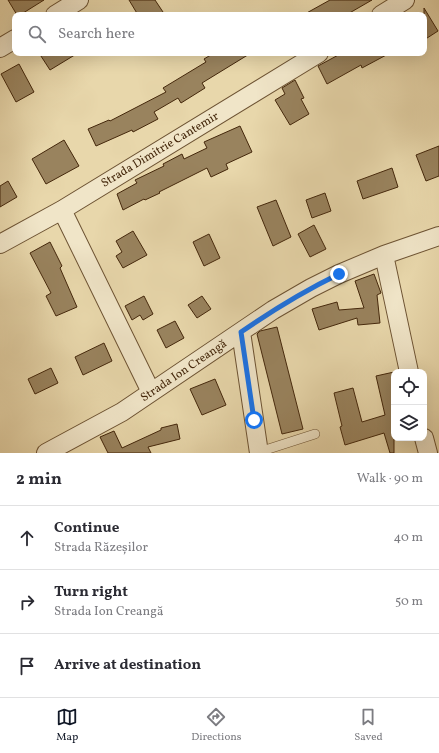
<!DOCTYPE html>
<html lang="en">
<head>
<meta charset="utf-8">
<style>
	:root { --surface:#fff; --page:#f7f7f7; --text:#2b2b33; --muted:#7c7c81; --line:#e1e1e2; --accent:#111827 }
	body { margin:0; font-family:Vollkorn,serif; background:var(--page); color:var(--text) }
	.controls { position:absolute; right:12px; bottom:12px; display:grid; overflow:hidden; border-radius:8px; box-shadow:0 4px 16px #0002 }
	.controls button { width:36px; height:36px; display:grid; place-items:center; padding:0; border:0; border-bottom:1px solid var(--line); background:var(--surface); color:var(--text); font:20px sans-serif }
	.stop { position:absolute; width:12px; height:12px; margin:-9px; border:3px solid #1a73e8; border-radius:50%; background:#fff }
	.stop.end { background:#1a73e8; border-color:#fff; box-shadow:0 1px 4px #0008 }
	.list { margin:0; padding:0; list-style:none }
	h2 { display:flex; justify-content:space-between; align-items:center; height:52px; margin:0; padding:0 16px; font-size:17px }
	h2 small { font-size:13px; font-weight:400; color:var(--muted) }
	.list li { display:grid; grid-template-columns:26px 1fr auto; gap:12px; align-items:center; box-sizing:border-box; height:64px; padding:0 16px; border-top:1px solid var(--line) }
	.list b { display:block; font-size:15px; white-space:nowrap }
	.list p { margin:0; font-size:13px; white-space:nowrap; color:var(--muted) }
	.list em { font-size:13px; font-style:normal; color:var(--muted) }
	.icon { flex:none; width:22px; height:22px; fill:none; stroke:currentColor; stroke-width:2; stroke-linecap:round; stroke-linejoin:round }
	.map { position:relative; flex:none; width:439px; height:453px; overflow:hidden }
	.search { position:absolute; background:var(--surface); box-shadow:0 4px 16px #0002; left:12px; right:12px; top:12px; height:44px; display:flex; align-items:center; gap:10px; box-sizing:border-box; padding:0 14px; border-radius:8px; color:var(--muted); font-size:15px }
	.sheet { height:244px; background:var(--surface) }
	nav { display:flex; justify-content:space-around; align-items:center; box-sizing:border-box; height:56px; border-top:1px solid var(--line); background:var(--surface); font-size:11px; color:var(--muted) }
	nav a { display:grid; justify-items:center; gap:2px }
	nav .on { color:var(--accent) }
	.map>svg:first-child { display:block }
	.building { fill:#99835e; stroke:#44270b }
	.lines { fill:none; stroke-linecap:round; stroke-linejoin:round }
	.lane-casing { stroke:#6d5333; stroke-width:10 }
	.street-casing { stroke:#6d5333; stroke-width:20 }
	.lane { stroke:#f0e5c8; stroke-width:9 }
	.street { stroke:#f0e5c8; stroke-width:18 }
	.route { stroke:#1a73e8; stroke-width:5 }
	.labels { text-anchor:middle; dominant-baseline:central; stroke-width:4; stroke-linejoin:round; paint-order:stroke }
	.street-label { font-size:12px; fill:#44270b; stroke:#f0e5c8 }
</style>
</head>
<body>
<div class="map">
<svg width="439" height="453" viewBox="0 0 439 453">
	<rect width="100%" height="100%" fill="#e8d7ab"/>
	<filter id="stains"><feTurbulence type="fractalNoise" baseFrequency=".005" numOctaves="4"/><feColorMatrix values="0 0 0 0 .2 0 0 0 0 .09 0 0 0 0 .02 0 0 0 .5 -.17"/></filter>
	<radialGradient id="worn" r=".72"><stop offset=".6" stop-color="#630" stop-opacity="0"/><stop offset="1" stop-color="#630" stop-opacity=".3"/></radialGradient>
	<path class="building" d="M8,0H44L20,15H17Z
		M129,0H155L165,15H138Z
		M330,0H372L346,15H303Z
		M424,8L438,31L424,40Z
		M39,53H78L50,70Z
		M214,53H251L202,83L205,88L181,103L178,98L154,112L158,119L133,132L132,130L96,146L88,129L109,120L110,121L166,92L163,88L206,62L204,59Z
		M342,53H390L362,68L361,65L327,84L318,66Z
		M19,64L34,92L16,102L1,74Z
		M295,80L304,98L301,99L309,114L290,125L275,100L285,94L282,88Z
		M240,126L252,152L226,164L228,169L211,177L207,168L159,192L160,193L145,200L144,199L123,210L117,194L137,183L135,180L164,166L163,164L182,154L184,159L207,148L204,142Z
		M64,140L79,166L46,184L32,159Z
		M439,146V176L426,181L416,155Z
		M392,168L398,187L363,199L357,181Z
		M8,181L17,197L0,207V186Z
		M325,193L331,211L312,218L306,200Z
		M276,200L291,237L273,246L257,207Z
		M314,225L326,249L310,257L298,234Z
		M133,231L147,255L123,268L116,256L122,252L116,241Z
		M209,234L220,258L204,266L193,242Z
		M50,242L62,266L60,268L77,307L56,316L46,296L51,293L30,253Z
		M374,274L381,293L377,295L380,323L358,325L357,318L319,330L312,309L337,302L339,310L364,308L355,281Z
		M144,296L153,314L143,320L140,315L132,320L125,306Z
		M202,296L211,309L197,318L188,305Z
		M175,321L184,338L166,348L157,330Z
		M277,327L303,429L282,434L257,334L260,331Z
		M104,343L112,361L83,375L75,357Z
		M51,368L58,383L35,394L28,379Z
		M394,372V453H390L384,433L345,445L340,427L342,426L334,393L353,388L362,422L385,415L376,376Z
		M215,379L226,405L202,415L190,389Z
		M177,424L180,439L148,447L151,453H108L100,437L114,431L122,448L161,430V428Z"/>
	<g class="lines">
		<defs>
			<path id="lane" d="M259,452L315,434"/>
			<path id="street" d="M55,15L79,0
				M381,15L405,0
				M0,48L15,39
				M62,210L151,392
				M0,244L62,210L319,53
				M384,255L409,372
				M241,332L259,453
				M424,438L428,453
				M46,453L122,412L273,310L311,288L339,274L384,255L439,236"/>
		</defs>
		<use href="#lane" class="lane-casing"/>
		<use href="#street" class="street-casing"/>
		<use href="#lane" class="lane"/>
		<use href="#street" class="street"/>
	</g>
	<g class="lines">
		<path class="route" d="M254,420L241,332C273,310 304,291 339,274"/>
	</g>
	<g class="labels">
		<g class="street-label">
			<text transform="translate(160 150) rotate(-31)">Strada Dimitrie Cantemir</text>
			<text transform="translate(184 371) rotate(-34)">Strada Ion Creangă</text>
		</g>
	</g>
	<rect width="100%" height="100%" filter="url(#stains)"/>
	<rect width="100%" height="100%" fill="url(#worn)"/>
</svg>
<div class="controls">
<button><svg class="icon" aria-label="locate" viewBox="0 0 24 24"><circle cx="12" cy="12" r="6"/><path d="M12 2v4M12 18v4M2 12h4M18 12h4"/></svg></button>
<button><svg class="icon" aria-label="layers" viewBox="0 0 24 24"><path d="M12 4l9 5-9 5-9-5zM3 14l9 5 9-5"/></svg></button>
</div>
<div class="stop" style="left:254px;top:420px"></div>
<div class="stop end" style="left:339px;top:274px"></div>
<div class="search"><svg class="icon" aria-label="search" viewBox="0 0 24 24"><circle cx="10" cy="10" r="6"/><path d="M15 15l6 6"/></svg>Search here</div>
</div>
<section class="sheet">
<h2>2 min<small>Walk · 90 m</small></h2>
<ul class="list">
<li><svg class="icon" aria-label="ahead" viewBox="0 0 24 24"><path d="M12 20V5M6 11l6-6 6 6"/></svg><div><b>Continue</b><p>Strada Răzeșilor</p></div><em>40 m</em></li>
<li><svg class="icon" aria-label="right" viewBox="0 0 24 24"><path d="M7 20v-9h11M14 6l5 5-5 5"/></svg><div><b>Turn right</b><p>Strada Ion Creangă</p></div><em>50 m</em></li>
<li><svg class="icon" aria-label="arrive" viewBox="0 0 24 24"><path d="M6 21V4h12l-3 4 3 4H6"/></svg><div><b>Arrive at destination</b></div></li>
</ul>
</section>
<nav>
<a class="on"><svg class="icon" aria-label="map" viewBox="0 0 24 24"><path d="M3 6l6-2 6 2 6-2v14l-6 2-6-2-6 2zM9 4v14M15 6v14"/></svg>Map</a>
<a><svg class="icon" aria-label="directions" viewBox="0 0 24 24"><path d="M12 3l9 9-9 9-9-9zM9 14v-3h6M13 9l2 2-2 2"/></svg>Directions</a>
<a><svg class="icon" aria-label="saved" viewBox="0 0 24 24"><path d="M7 4h10v16l-5-4-5 4z"/></svg>Saved</a>
</nav>
</body>
</html>
